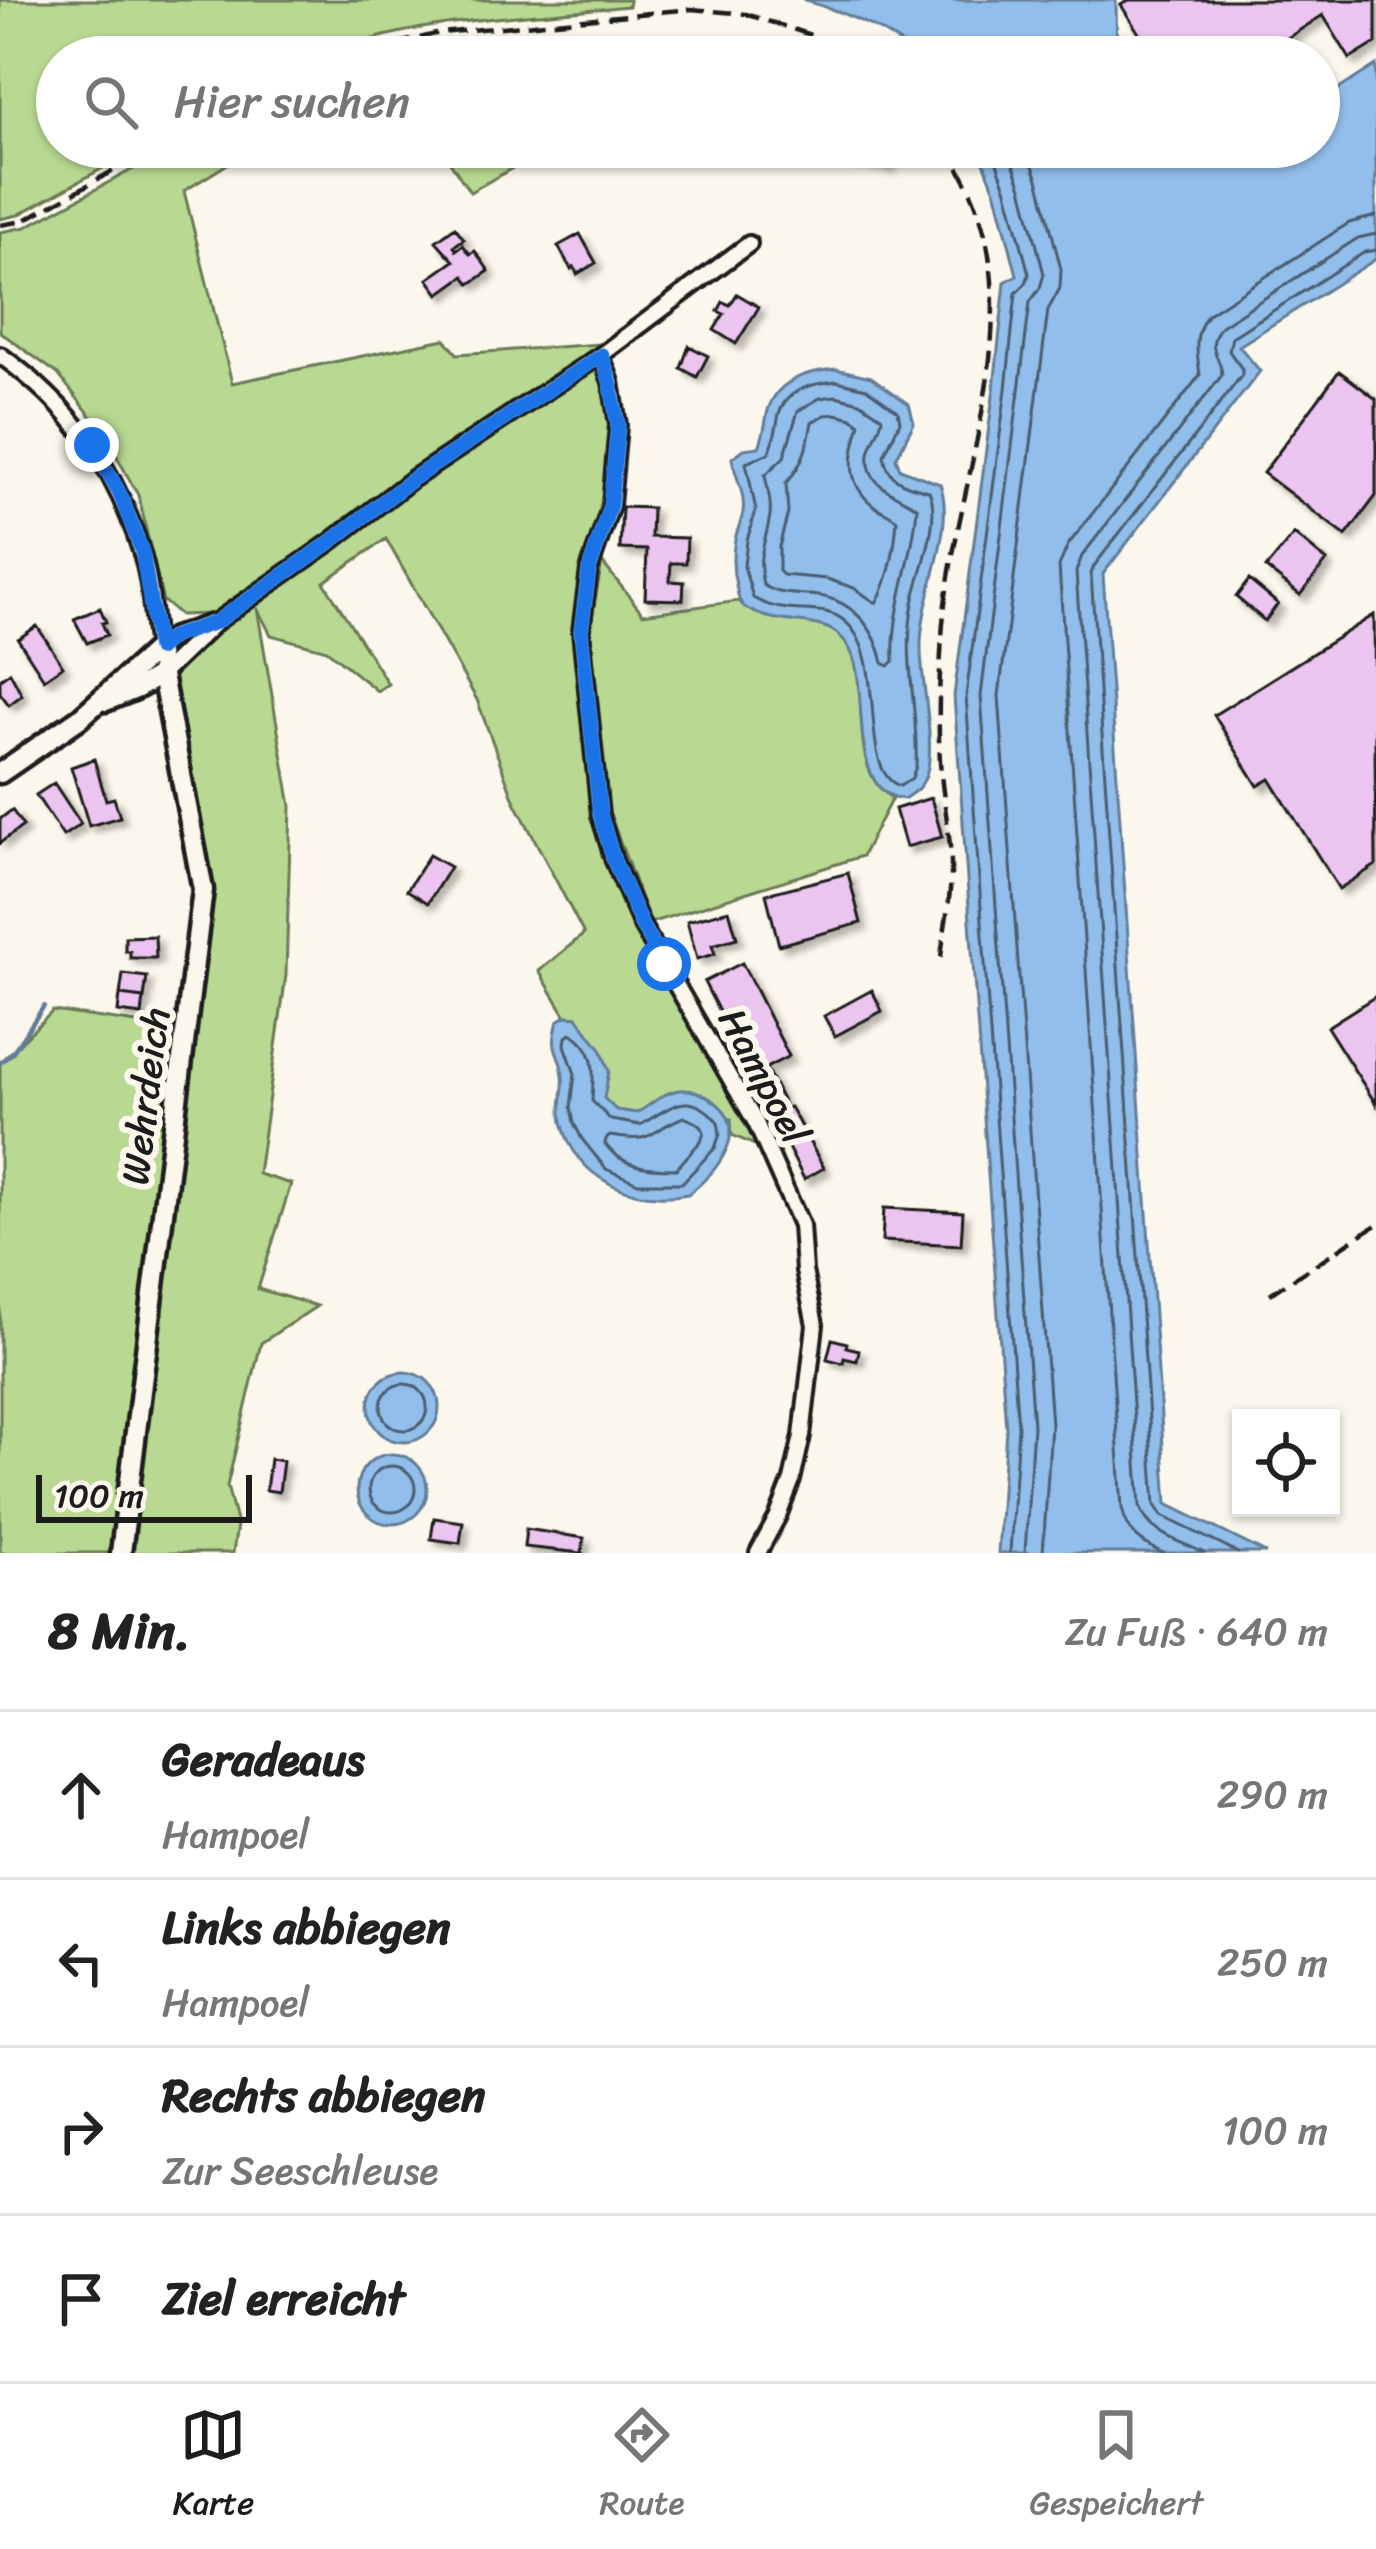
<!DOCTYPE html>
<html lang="de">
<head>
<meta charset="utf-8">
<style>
	:root { --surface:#fff; --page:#f2f2f2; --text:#222; --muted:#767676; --line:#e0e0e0; --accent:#1c1c1c }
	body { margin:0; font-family:Sriracha,sans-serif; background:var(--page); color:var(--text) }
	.controls { position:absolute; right:36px; bottom:36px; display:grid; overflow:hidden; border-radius:0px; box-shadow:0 3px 9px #0004 }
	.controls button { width:108px; height:108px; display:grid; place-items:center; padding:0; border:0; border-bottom:3px solid var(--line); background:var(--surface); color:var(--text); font:60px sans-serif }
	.scale { position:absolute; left:36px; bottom:30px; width:216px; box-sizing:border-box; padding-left:12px; border:6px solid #1c1c1c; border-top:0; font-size:33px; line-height:42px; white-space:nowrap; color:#1c1c1c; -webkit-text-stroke:9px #fbf7ec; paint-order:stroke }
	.stop { position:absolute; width:36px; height:36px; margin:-27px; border:9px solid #1a73e8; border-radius:50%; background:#fff }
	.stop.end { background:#1a73e8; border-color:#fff; box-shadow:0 3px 12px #0008 }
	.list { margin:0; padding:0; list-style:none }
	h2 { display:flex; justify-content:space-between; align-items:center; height:156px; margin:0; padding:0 48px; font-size:51px }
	h2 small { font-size:39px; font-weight:400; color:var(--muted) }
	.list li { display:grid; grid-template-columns:78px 1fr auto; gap:36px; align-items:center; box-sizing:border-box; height:168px; padding:0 48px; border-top:3px solid var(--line) }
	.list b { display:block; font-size:45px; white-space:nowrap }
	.list p { margin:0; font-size:39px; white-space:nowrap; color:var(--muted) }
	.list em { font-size:39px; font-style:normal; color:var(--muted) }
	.icon { flex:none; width:66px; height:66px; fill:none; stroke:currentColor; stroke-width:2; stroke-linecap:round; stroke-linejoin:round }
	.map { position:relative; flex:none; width:1376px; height:1553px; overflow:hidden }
	.search { position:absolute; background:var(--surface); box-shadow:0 3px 9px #0004; left:36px; right:36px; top:36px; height:132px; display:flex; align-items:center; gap:30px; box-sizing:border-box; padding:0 42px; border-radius:66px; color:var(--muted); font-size:45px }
	.sheet { height:828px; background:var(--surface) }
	nav { display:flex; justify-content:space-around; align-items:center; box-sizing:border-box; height:168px; border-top:3px solid var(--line); background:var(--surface); font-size:33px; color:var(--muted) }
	nav a { display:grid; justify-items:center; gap:6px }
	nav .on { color:var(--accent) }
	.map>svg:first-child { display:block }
	.green { fill:#b9d992; stroke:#6a7a57; stroke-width:3 }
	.water { fill:#92beeb; stroke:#637d98; stroke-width:3 }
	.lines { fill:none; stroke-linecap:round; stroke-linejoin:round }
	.shore { stroke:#4b5d6f; stroke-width:3 }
	.stream { stroke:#637d98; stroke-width:4.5 }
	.building { fill:#ebc5f0; stroke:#1c1c1c; stroke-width:3; filter:url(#shadow) }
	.street-casing { stroke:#1c1c1c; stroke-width:22 }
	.secondary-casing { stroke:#1c1c1c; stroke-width:27 }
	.street { stroke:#fbf7ec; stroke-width:14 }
	.secondary { stroke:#fbf7ec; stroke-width:18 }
	.rail { stroke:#1c1c1c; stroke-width:4.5; stroke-dasharray:18 9; stroke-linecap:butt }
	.route { stroke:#1a73e8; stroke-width:15 }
	.labels { text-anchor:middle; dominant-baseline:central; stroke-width:12; stroke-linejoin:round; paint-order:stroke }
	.street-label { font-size:39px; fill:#1c1c1c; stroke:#fbf7ec }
</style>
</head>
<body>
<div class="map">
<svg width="1376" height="1553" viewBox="0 0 1376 1553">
	<defs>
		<filter id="shadow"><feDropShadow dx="6" dy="6" stdDeviation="3" flood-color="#0004"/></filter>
	</defs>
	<rect width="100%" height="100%" fill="#fbf7ec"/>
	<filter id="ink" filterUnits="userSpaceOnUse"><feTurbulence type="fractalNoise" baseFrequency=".00833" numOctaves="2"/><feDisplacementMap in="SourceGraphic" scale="24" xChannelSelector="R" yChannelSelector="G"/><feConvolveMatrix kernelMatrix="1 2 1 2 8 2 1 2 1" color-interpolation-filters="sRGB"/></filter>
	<g filter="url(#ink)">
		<path class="green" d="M0,0H629V6C532,16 409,18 320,57H57V147H141L18,215L0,219Z
			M498,36L510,57H378L446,40Z
			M174,147H255L184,191L232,383L445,339L457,354L600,344L592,354L606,389L611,426L602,505L582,569L574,632L582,684L594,817L607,863L636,928L757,1146L732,1135L731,1119L649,1106L637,1114L616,1110L603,1098L609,1071L577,1017L566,1016L539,971L584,934L514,800L477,700L386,539L324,582L388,684L377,691L327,650L271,635L257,608L291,806L286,975L258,1174L291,1184L258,1289L317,1306L261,1343L227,1486L237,1525L233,1553H128L208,890L171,673L225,623L255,602L247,589L211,614L180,615L163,601L138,495L103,431L58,374L0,332V232L26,227Z
			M440,147H550L470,192Z
			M602,562L643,614L739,601C773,635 833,604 853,655C870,698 847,770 892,798L862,856L650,923L608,809L590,627Z
			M53,1011L172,1028L177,1051L114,1553H0V1062Z"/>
		<path class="water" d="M803,0H1116L1117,57H918C887,29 844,12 803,0Z
			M1376,65V259L1239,346L1260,371L1103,574L1167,1504L1266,1553H998L1006,1428L954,696L994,388L1005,282L1017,275L996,193L978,147H1319V102Z
			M836,369L871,377L909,404L914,423L896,458L900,469L940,484C957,530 919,599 921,650C921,682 938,753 924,780C920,789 912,793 904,799C847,794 869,693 852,654C834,611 791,629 756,613C751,611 744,608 741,603C738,599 737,590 736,585C732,569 732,555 735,539C737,530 742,521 743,512C746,495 735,476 732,458L744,449L759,447C765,433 765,420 769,407C779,379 810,371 836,369Z
			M566,1016L577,1017L601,1049L609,1071L604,1098L616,1110L637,1113C651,1105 663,1092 679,1090C692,1089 705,1094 715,1102C752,1130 716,1173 688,1194C633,1204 576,1180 562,1122C558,1106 565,1092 563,1075C560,1049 549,1053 558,1021Z
			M369 1407a35 35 0 1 1 70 0a35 35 0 1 1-70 0Z
			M357 1489a35 35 0 1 1 70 0a35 35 0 1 1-70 0Z"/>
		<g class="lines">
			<path class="shore" d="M991,147L1007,190L1029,274L1026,283L1016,293L1006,389L966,696L1018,1427L1010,1553
				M1007,147L1022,187L1044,274L1040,288L1030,302L981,696L1033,1426L1025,1553
				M1026,147L1039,182L1061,269L1060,288L1048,310L999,696L1051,1425L1043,1553
				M837,381L866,388L898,411L900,422L884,455C888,482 905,485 929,491C942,519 919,573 913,603C902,658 919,711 916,766L912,778L900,786C855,772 891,654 842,619C826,608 806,611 788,609C775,608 764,604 753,598L744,566L747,540L756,510L746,463L769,453C775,440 776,428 779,414C786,389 814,383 837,381Z
				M836,396L860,402L882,417C881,430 871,441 869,454C865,487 897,494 917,507C914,560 891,608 894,661L889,666L883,663C875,626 850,597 810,595C792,594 779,595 763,585C756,552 766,545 770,515C772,502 767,487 765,475L784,457L798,411L820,398Z
				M836,414L852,418L860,424C851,453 844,482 873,505C881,511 890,514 897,520C895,547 890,580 876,603L854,588L827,579L783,575L779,571V547L788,513L786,483C803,465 808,445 812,422L825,415Z
				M571,1033C599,1052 593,1071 592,1101L611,1120L640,1125C671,1108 688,1087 718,1122L720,1134L715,1148L682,1183H638L606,1169L582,1139L574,1123L571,1107L575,1074L565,1045L566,1037Z
				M684,1117L701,1125L704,1132L701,1141L676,1169C648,1169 623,1168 605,1144L606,1139L610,1136C659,1144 646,1131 684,1117Z
				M381 1407a23 23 0 1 1 46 0a23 23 0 1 1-46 0Z
				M369 1489a23 23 0 1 1 46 0a23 23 0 1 1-46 0Z
				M1163,1553C1141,1543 1127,1533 1122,1508L1059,566L1068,545L1200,375C1197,351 1192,336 1208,314L1349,223L1376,216
				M1204,1553C1180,1541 1148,1534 1140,1506L1076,572L1082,556L1222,375C1221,355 1204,350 1221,326L1358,238L1376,234
				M1238,1553L1162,1516L1155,1505L1091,574L1094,566L1242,375V369L1229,351L1232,337L1365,252L1376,250"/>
			<path class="stream" d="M0,1063L12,1053L44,1006"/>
		</g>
		<path class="building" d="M1129,0H1376V43L1350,59L1323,15L1258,57H1154L1121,5Z
			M845,147H892L888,166L843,158Z
			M455,227L464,239L454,246L456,250L463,245L470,254L475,251L489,271L470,284L464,276L439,294L428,279L454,261L436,241Z
			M580,234L596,263L577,274L574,267L571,269L558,246Z
			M737,294L759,307L736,344L714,330L724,314L718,311L723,302L730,305Z
			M689,346L708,356L697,377L681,368Z
			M1339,371L1376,399V496L1346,536L1263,473Z
			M622,507L652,508L651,537L687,538L686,563H671L670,581L684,582L683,600L645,599L647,550L620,549Z
			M1294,534L1327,561L1300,595L1266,568Z
			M1249,580L1278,604L1265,621L1236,597Z
			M100,608L106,622L102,623L107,635L87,643L74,619Z
			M1374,615L1376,865L1339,889L1270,779L1258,786L1214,715Z
			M37,626L63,666L44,679L18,639Z
			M10,672L22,695L9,705L0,693V679Z
			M94,759L106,800L114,798L120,817L89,826L71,767Z
			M54,783L81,824L63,836L36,795Z
			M931,798L942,837L906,847L895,809Z
			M12,810L23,826L0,843V819Z
			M429,855L450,867L428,903L407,890Z
			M848,873L861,923L779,945L766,894Z
			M729,910L737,938L712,945L715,954L697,959L687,921Z
			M155,936L156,958H130V951H125V937Z
			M742,963L789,1056L766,1068L786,1108L790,1107L824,1168L804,1179L704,982Z
			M123,974L147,977L144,998L120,995Z
			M872,990L882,1011L835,1036L824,1016Z
			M120,995L144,998L142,1015L118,1012Z
			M1376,996V1104L1327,1027Z
			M884,1208L963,1212L961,1245L882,1241Z
			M832,1339L847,1343L846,1347L859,1350L857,1361L844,1358L843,1363L827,1359Z
			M270,1459L283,1461L279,1492L266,1490Z
			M434,1518L463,1522L460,1543L431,1539Z
			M526,1529L584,1538L582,1553L524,1547Z"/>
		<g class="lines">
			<defs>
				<path id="street" d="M0,355C70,405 114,465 140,548C151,579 152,616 157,649
					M601,355L611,382L618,425L611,505L589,570L581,631L600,815L614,861L642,926L756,1123L801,1225L804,1271L815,1325L802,1436L792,1480L778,1516L758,1553
					M157,649L173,636L211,623
					M162,674L216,622L332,541L411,480L601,355L749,244"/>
				<path id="secondary" d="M106,701L136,689L162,674
					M0,773L80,718L157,649L203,890L121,1553"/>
			</defs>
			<use href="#street" class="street-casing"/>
			<use href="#secondary" class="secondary-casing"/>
			<use href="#street" class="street"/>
			<use href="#secondary" class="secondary"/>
			<path class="rail" d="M341,57L440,33L691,9L746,14L835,43L856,57
				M0,225L23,221L156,147
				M941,957C944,930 950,902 951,875C952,842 944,807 941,774C937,729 939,683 942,637C951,479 1050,292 945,147
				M1270,1294L1376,1225"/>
		</g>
	</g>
	<g class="lines" filter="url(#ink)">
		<path class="route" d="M92,445L119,492L142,551L158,649L172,637L216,622L332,541L411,480L602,355L610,382L618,425L610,505L589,570L581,631L600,814L614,861L642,926L664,964"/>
	</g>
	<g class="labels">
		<g class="street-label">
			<text transform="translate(764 1076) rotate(62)">Hampoel</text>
			<text transform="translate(145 1096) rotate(-83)">Wehrdeich</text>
		</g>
	</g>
</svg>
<div class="controls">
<button><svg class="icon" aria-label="locate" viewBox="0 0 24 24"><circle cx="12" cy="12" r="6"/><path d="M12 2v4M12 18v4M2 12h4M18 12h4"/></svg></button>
</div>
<div class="scale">100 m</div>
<div class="stop" style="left:664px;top:964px"></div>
<div class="stop end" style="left:92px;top:445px"></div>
<div class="search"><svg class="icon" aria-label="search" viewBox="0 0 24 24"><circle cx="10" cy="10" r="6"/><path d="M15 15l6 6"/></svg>Hier suchen</div>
</div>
<section class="sheet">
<h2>8 Min.<small>Zu Fuß · 640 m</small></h2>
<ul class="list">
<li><svg class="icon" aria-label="ahead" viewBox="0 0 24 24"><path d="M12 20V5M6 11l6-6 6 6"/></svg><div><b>Geradeaus</b><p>Hampoel</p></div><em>290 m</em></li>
<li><svg class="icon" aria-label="left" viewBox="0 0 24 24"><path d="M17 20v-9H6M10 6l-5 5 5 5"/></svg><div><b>Links abbiegen</b><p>Hampoel</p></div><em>250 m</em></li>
<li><svg class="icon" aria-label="right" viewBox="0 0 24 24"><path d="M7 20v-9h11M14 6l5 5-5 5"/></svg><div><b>Rechts abbiegen</b><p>Zur Seeschleuse</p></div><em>100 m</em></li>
<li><svg class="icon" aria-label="arrive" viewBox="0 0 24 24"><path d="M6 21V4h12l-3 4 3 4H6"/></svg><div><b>Ziel erreicht</b></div></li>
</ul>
</section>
<nav>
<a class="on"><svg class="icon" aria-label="map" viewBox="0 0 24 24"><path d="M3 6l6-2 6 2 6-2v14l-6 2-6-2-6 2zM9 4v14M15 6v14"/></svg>Karte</a>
<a><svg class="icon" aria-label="directions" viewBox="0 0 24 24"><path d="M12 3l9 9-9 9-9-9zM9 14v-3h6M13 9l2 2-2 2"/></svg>Route</a>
<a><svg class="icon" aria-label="saved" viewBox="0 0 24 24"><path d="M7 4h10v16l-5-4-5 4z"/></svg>Gespeichert</a>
</nav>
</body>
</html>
